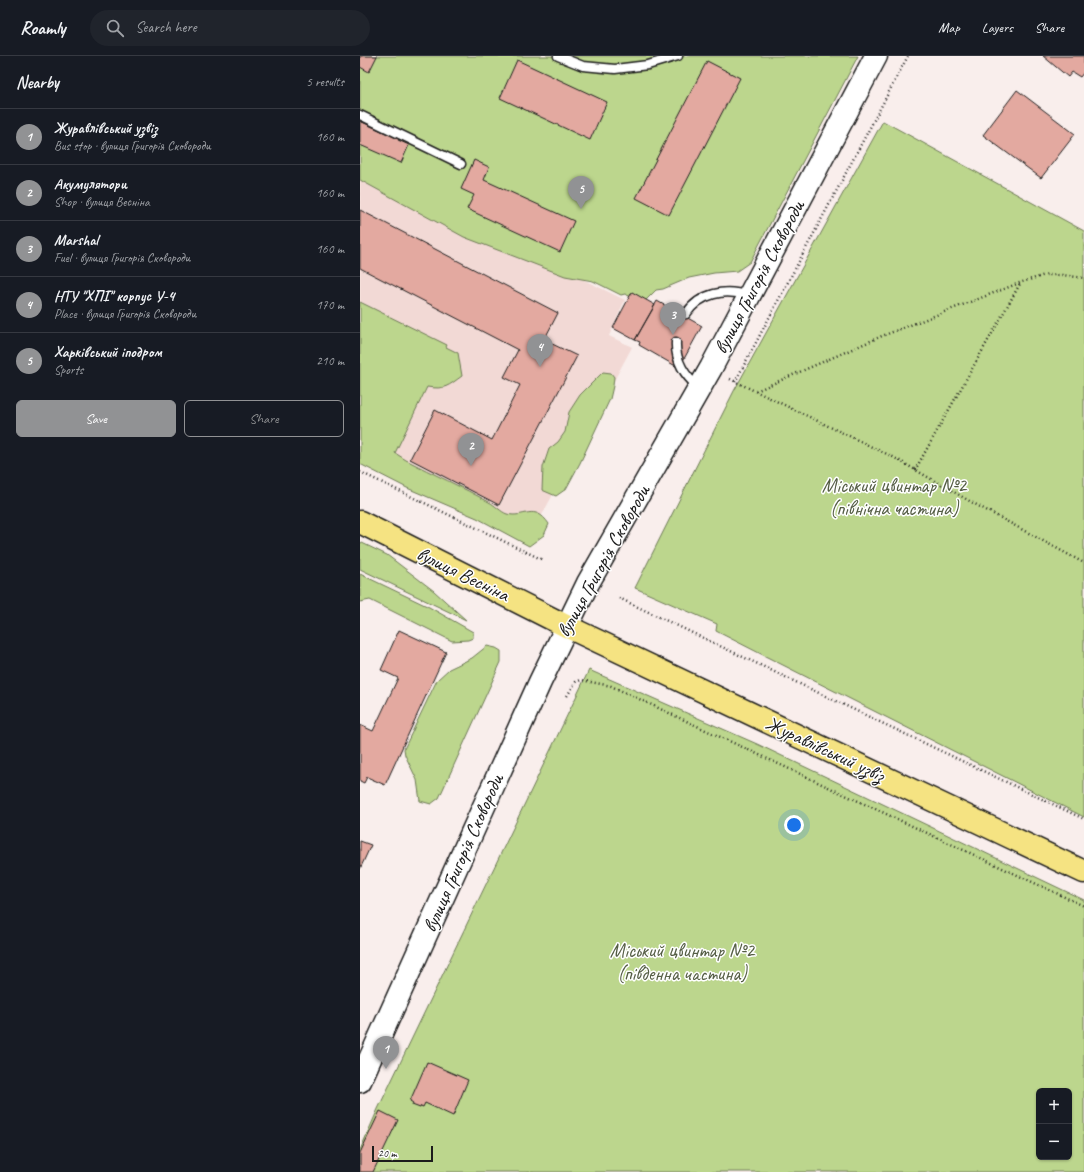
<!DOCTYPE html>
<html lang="en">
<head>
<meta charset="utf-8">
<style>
	:root { --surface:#171b24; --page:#20242c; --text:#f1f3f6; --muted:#9ea1a6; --line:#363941; --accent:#919294 }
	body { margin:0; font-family:Caveat,sans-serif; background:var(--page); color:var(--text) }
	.controls { position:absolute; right:12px; bottom:12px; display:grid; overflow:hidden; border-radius:6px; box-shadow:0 1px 3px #0004 }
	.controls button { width:36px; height:36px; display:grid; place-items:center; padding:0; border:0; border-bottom:1px solid var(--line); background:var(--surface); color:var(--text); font:20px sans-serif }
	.scale { position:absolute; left:12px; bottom:10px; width:61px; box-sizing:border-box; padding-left:4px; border:2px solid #1c1c1c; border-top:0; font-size:11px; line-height:14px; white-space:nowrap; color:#1c1c1c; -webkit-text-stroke:3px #fff; paint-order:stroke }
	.you { position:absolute; left:434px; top:769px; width:14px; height:14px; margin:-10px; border:3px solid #fff; border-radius:50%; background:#1a73e8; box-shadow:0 0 0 6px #1a73e833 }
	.badge { display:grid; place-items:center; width:26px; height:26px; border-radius:50%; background:var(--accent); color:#fff; font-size:13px; font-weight:700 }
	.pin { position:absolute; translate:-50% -33px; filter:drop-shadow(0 1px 2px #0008) }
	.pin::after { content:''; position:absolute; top:21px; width:14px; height:12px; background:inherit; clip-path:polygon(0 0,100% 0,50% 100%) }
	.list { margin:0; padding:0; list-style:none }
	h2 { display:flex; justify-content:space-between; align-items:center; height:52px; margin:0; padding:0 16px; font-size:17px }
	h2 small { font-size:13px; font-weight:400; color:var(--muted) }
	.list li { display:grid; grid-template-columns:26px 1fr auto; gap:12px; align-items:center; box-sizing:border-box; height:56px; padding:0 16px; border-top:1px solid var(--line) }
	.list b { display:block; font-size:15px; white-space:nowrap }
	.list p { margin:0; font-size:13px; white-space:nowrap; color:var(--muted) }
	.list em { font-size:13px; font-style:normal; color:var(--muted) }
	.actions { display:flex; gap:8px; padding:12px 16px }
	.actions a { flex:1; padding:9px 0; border:1px solid var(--accent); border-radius:6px; text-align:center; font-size:14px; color:var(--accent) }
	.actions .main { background:var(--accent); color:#fff }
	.icon { flex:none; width:22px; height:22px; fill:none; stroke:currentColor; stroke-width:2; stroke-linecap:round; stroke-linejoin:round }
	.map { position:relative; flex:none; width:724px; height:1116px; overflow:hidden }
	header { display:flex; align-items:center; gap:24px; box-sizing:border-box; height:56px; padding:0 20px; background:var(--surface); border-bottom:1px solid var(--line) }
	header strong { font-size:19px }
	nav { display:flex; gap:22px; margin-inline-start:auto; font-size:14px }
	.search { width:280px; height:36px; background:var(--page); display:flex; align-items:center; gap:10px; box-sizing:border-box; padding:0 14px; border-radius:22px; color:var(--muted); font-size:15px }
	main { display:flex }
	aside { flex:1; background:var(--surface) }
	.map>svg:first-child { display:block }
	.built { fill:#f2d9d5 }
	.green { fill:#bcd68d; stroke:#6c7954; fill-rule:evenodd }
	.building { fill:#e3a9a0; stroke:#1c1c1c }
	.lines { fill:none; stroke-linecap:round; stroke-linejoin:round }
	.lane-casing { stroke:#1c1c1c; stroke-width:11 }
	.secondary-casing { stroke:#1c1c1c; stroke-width:25 }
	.primary-casing { stroke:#1c1c1c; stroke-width:25 }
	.path { stroke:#1c1c1c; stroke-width:2.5; stroke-dasharray:1 3; stroke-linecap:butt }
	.lane { stroke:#fff; stroke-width:8 }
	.secondary { stroke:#fff; stroke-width:22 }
	.primary { stroke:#f5e382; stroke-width:22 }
	.labels { text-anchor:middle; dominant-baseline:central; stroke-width:3; stroke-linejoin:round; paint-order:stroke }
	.street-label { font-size:20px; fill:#1c1c1c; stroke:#fff }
	.park-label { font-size:20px; fill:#545d44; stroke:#fff }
</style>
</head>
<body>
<header>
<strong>Roamly</strong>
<div class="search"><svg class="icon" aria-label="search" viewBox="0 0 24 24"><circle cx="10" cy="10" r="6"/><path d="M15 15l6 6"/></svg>Search here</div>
<nav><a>Map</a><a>Layers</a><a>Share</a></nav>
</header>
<main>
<aside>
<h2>Nearby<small>5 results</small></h2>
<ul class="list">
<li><span class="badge">1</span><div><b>Журавлівський узвіз</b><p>Bus stop · вулиця Григорія Сковороди</p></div><em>160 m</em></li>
<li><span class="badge">2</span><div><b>Акумулятори</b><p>Shop · вулиця Весніна</p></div><em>160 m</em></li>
<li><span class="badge">3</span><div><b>Marshal</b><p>Fuel · вулиця Григорія Сковороди</p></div><em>160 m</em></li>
<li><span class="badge">4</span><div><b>НТУ &quot;ХПІ&quot; корпус У-4</b><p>Place · вулиця Григорія Сковороди</p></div><em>170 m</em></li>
<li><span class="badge">5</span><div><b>Харківський іподром</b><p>Sports</p></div><em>210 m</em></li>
</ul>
<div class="actions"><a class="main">Save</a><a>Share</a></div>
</aside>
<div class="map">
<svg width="724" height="1116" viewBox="0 0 724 1116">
	<rect width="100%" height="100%" fill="#f9eeec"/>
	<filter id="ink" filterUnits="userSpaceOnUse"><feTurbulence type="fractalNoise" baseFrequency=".025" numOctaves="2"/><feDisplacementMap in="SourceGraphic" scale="8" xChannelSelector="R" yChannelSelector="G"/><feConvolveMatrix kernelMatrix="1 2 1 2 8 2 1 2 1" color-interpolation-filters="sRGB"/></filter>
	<g filter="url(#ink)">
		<path class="built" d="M0,114L265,244L249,280L272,291L167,487L0,404Z"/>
		<path class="green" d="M0,0H498L390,206L377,215L354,217L329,222L303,233L296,234L283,247L265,238L261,239L233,225L205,220L104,181L0,124Z
			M523,65L724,175V761L407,601L356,575L357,568L275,532L374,335Z
			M0,246L87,289L86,291L98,297L102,320C88,330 85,334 67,331L35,397L46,404C73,418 102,431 129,446C135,449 141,456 147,458C164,463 174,446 189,468L184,479L169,490L117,462L47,432L0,408Z
			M243,316L251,317L254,321L253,330L250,343L220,407L206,433L196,440L182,434L183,411L189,393L198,386L205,376L209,356L220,339Z
			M0,486L27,499L74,535L106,564L0,513Z
			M0,518L69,551L113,576V582L108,584L92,585L10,544L0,546Z
			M127,590L136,592L141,595V606L79,742L71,748L60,745L57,724L45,699L44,693L77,624L89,613L112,602Z
			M229,614L397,688L724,844V1116H0V1094L18,1053ZM679,1035H709V1101H679Z"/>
		<path class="building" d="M0,0H17L9,16L0,11Z
			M683,0H724V16L720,21L712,16L708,21Z
			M157,4L247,46L230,84L140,42Z
			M347,5L380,22L309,159L276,142Z
			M657,34L715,78L681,122L623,79Z
			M0,65L39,83L38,84L49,89L41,107L0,89Z
			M114,104L129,111L124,124L214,165L200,196L107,153L114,139L101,133Z
			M0,154L198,257L184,284L217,300L139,449L50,403L75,354L132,384L160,329L144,321L158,294L0,212Z
			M272,236L295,249L275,284L253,272Z
			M297,245L342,270L319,312L279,289L280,286L275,284Z
			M39,574L86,596L25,729L7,721L4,727L0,725V669L13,675L38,622L21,614Z
			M0,785L11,789L0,813Z
			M67,1006L108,1024L93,1060L65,1047L63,1051L61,1050L60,1052L52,1049L53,1047L50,1045Z
			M20,1055L38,1064L13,1116H0V1097Z"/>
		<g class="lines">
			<defs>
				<path id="lane" d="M198,0L223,10L255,13L288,9L318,0
					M0,59L101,108
					M326,258C340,237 365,232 388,240
					M316,286C315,305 325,320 339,332"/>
				<path id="secondary" d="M0,1025L180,626L228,527L351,312L516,0"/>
				<path id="primary" d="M0,466L206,570L724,816"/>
			</defs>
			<use href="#lane" class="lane-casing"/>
			<use href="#secondary" class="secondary-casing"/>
			<use href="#primary" class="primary-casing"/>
			<path class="path" d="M370,323L533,401L613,447L724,507
				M375,326L548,0
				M396,335L522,280L662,226L685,219H702L724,222
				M555,414L661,226
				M0,416L183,504
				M259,542L724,763
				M207,640L216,626L221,624L251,630L724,850"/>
			<use href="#lane" class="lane"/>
			<use href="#secondary" class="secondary"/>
			<use href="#primary" class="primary"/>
		</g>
	</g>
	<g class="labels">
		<g class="street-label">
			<text transform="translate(399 221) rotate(-62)">вулиця Григорія Сковороди</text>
			<text transform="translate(243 505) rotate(-61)">вулиця Григорія Сковороди</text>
			<text transform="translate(103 518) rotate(26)">вулиця Весніна</text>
			<text transform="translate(465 693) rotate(25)">Журавлівський узвіз</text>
			<text transform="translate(103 797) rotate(-66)">вулиця Григорія Сковороди</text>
		</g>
		<g class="park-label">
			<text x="534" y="429">Міський цвинтар №2<tspan x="534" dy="23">(північна частина)</tspan></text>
			<text x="322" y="894">Міський цвинтар №2<tspan x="322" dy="23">(південна частина)</tspan></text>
		</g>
	</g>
</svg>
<div class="controls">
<button>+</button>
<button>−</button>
</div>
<div class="scale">20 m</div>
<div class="you"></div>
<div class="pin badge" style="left:26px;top:1013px">1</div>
<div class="pin badge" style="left:111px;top:410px">2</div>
<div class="pin badge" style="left:313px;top:279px">3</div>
<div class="pin badge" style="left:180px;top:311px">4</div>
<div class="pin badge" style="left:221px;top:153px">5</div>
</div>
</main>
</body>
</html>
